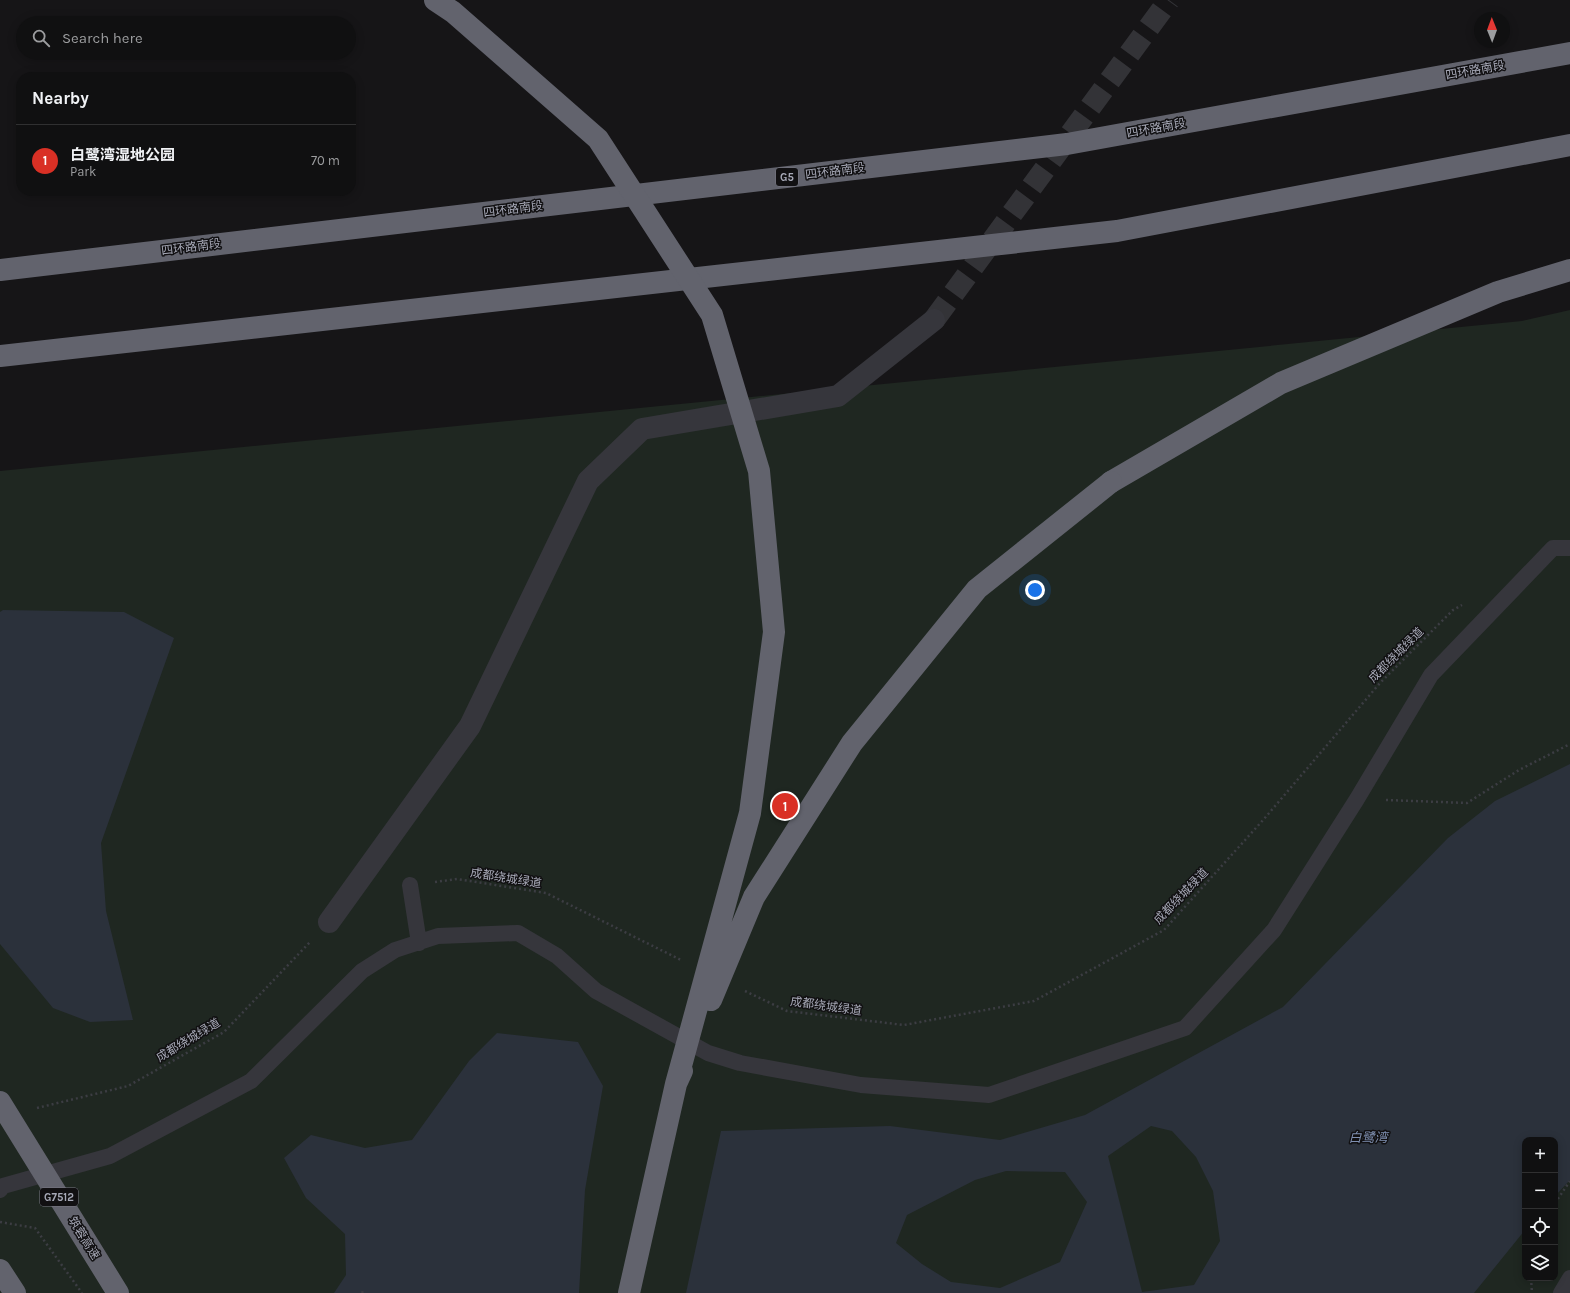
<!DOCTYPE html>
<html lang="en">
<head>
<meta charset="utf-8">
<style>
	:root { --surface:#101011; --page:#1e1e1f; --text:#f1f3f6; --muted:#9c9d9f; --line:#303031; --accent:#d93025 }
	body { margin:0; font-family:Karla,"Noto Sans SC",sans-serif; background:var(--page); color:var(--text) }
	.controls { position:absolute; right:12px; bottom:12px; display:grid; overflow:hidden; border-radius:8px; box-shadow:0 2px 10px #0003 }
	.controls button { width:36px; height:36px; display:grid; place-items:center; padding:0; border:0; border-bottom:1px solid var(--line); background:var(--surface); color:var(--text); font:20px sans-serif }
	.compass { position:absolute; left:1474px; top:12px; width:36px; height:36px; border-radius:50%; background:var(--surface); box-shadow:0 2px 10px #0003; rotate:359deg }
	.you { position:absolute; left:1035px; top:590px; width:14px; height:14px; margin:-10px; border:3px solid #fff; border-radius:50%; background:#1a73e8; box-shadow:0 0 0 6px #1a73e833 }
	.badge { display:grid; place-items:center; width:26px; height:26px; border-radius:50%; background:var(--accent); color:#fff; font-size:13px; font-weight:700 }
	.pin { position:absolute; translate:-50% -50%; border:2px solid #fff; box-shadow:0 1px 4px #0006 }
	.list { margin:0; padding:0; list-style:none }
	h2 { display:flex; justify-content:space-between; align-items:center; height:52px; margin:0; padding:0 16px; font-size:17px }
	h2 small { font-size:13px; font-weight:400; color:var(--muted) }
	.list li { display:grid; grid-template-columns:26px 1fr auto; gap:12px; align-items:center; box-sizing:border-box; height:72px; padding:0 16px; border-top:1px solid var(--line) }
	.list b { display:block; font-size:15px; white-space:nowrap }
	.list p { margin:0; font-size:13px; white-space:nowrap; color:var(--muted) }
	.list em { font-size:13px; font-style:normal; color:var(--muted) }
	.icon { flex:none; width:22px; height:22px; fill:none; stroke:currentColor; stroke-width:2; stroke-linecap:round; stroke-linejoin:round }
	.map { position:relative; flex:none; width:1570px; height:1293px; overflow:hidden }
	.search { position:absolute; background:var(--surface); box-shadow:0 2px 10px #0003; left:16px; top:16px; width:340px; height:44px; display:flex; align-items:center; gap:10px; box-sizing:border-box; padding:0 14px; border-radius:22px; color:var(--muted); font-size:15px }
	.panel { position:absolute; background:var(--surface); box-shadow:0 2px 10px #0003; left:16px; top:72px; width:340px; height:124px; border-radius:16px }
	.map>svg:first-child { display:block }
	.green { fill:#1f2721; fill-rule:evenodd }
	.water { fill:#2b313b; fill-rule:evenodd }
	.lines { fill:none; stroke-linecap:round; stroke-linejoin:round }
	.minor-tunnel { stroke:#333337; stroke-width:22; stroke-dasharray:22 11; stroke-linecap:butt }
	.path { stroke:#3c3d43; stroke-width:2.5; stroke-dasharray:2 3; stroke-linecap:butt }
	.service { stroke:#36363c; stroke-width:16 }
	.minor { stroke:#36363c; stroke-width:22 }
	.motorway { stroke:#62636d; stroke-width:22 }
	.motorway-bridge { stroke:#62636d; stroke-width:22 }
	.labels { text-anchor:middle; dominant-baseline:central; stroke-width:3; stroke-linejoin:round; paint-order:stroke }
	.shield { fill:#111012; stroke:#7a7b86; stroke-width:1 }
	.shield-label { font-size:11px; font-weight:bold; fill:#a7a9b7 }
	.street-label { font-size:12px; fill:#a7a9b7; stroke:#111012 }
	.water-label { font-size:13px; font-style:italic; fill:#7f90b1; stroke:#111012 }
</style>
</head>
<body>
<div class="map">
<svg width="1570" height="1293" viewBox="0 0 1570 1293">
	<rect width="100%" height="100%" fill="#161517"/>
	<path class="green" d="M1570,310V1293H0V471L1522,321ZM1525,1140H1555V1278H1525Z"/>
	<path class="water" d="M3,610L124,612L174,638L101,843L106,911L133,1020L90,1022L53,1008L0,944V612Z
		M1570,764V1180L1555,1196V1140H1525V1230L1474,1293H686L721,1131L890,1126L1000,1140L1085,1115L1283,1007L1448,838L1495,801ZM1151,1126L1172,1131L1196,1157L1213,1191L1220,1241L1194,1285L1142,1292L1108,1156ZM1006,1171L1065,1172L1087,1202L1060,1262L1000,1288L951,1282L922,1264L896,1243L907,1215L975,1180Z
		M497,1033L578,1042L603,1086L585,1190L579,1293H334L346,1275L345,1234L306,1198L284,1158L311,1135L365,1148L412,1140L469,1061Z"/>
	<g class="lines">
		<path class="minor-tunnel" d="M934,320L1169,0"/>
		<path class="path" d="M1386,800L1467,803L1519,770L1570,744
			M435,882L457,879L546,893L681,960
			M745,991L787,1011L904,1025L1034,1001L1164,930L1264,819L1380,683L1453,610L1462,605
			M37,1108L128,1086L224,1032L311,941
			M1555,1203L1570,1181
			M0,1222L35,1228L82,1293
			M1531,1278L1532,1293
			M362,1293L363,1291"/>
		<path class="service" d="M410,885L419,943
			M0,1190L3,1186L110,1156L251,1081L362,971L395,950L438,936L518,933L557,956L596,991L708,1053L740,1063L861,1085L989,1095L1185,1028L1274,930L1357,799L1431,675L1553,548H1570
			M1561,1293L1570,1278"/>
		<path class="minor" d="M329,922L470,726L588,481L642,429L838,396L934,320"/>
		<path class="motorway" d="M0,270L1067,144L1570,53
			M0,356L1117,231L1570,145
			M1111,482L1281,383L1498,292L1570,270
			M0,1270L15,1293"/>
		<path class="motorway-bridge" d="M435,0L453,12L598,139L712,315L759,471L774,632L750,813L676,1084
			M711,1000L754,897L852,743L977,589L1111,482
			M0,1102L118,1293
			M629,1293L676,1084L682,1071"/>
	</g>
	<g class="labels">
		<g class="shield">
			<rect x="776" y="168" width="22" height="18" rx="3"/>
			<rect x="40" y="1188" width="38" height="18" rx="3"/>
		</g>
		<g class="shield-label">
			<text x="787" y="177">G5</text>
			<text x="59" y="1197">G7512</text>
		</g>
		<g class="street-label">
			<text transform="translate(1475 70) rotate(-10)">四环路南段</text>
			<text transform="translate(1156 128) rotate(-10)">四环路南段</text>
			<text transform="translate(835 171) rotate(-7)">四环路南段</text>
			<text transform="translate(513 209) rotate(-7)">四环路南段</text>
			<text transform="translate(191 247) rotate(-7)">四环路南段</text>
			<text transform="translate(1396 655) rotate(-45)">成都绕城绿道</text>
			<text transform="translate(506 878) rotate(9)">成都绕城绿道</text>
			<text transform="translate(1181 896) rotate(-46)">成都绕城绿道</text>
			<text transform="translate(826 1006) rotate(8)">成都绕城绿道</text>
			<text transform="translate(188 1040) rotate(-31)">成都绕城绿道</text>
			<text transform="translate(84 1238) rotate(58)">筑蓉高速</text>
		</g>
		<g class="water-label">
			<text x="1368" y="1137">白鹭湾</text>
		</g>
	</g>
</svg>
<div class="controls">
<button>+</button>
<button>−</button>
<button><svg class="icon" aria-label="locate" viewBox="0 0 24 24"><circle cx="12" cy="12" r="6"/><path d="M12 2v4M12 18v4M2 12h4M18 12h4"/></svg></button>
<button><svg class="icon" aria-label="layers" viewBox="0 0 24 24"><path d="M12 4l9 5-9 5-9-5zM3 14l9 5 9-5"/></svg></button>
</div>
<svg class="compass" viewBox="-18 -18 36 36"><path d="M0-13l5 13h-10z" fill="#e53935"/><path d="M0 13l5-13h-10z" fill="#9c9d9f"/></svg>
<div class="you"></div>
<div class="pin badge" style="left:785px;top:806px">1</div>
<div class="search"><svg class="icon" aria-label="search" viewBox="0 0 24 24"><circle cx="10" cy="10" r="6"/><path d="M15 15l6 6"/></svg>Search here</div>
<section class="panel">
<h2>Nearby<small></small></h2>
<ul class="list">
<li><span class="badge">1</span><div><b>白鹭湾湿地公园</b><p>Park</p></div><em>70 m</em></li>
</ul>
</section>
</div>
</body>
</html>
